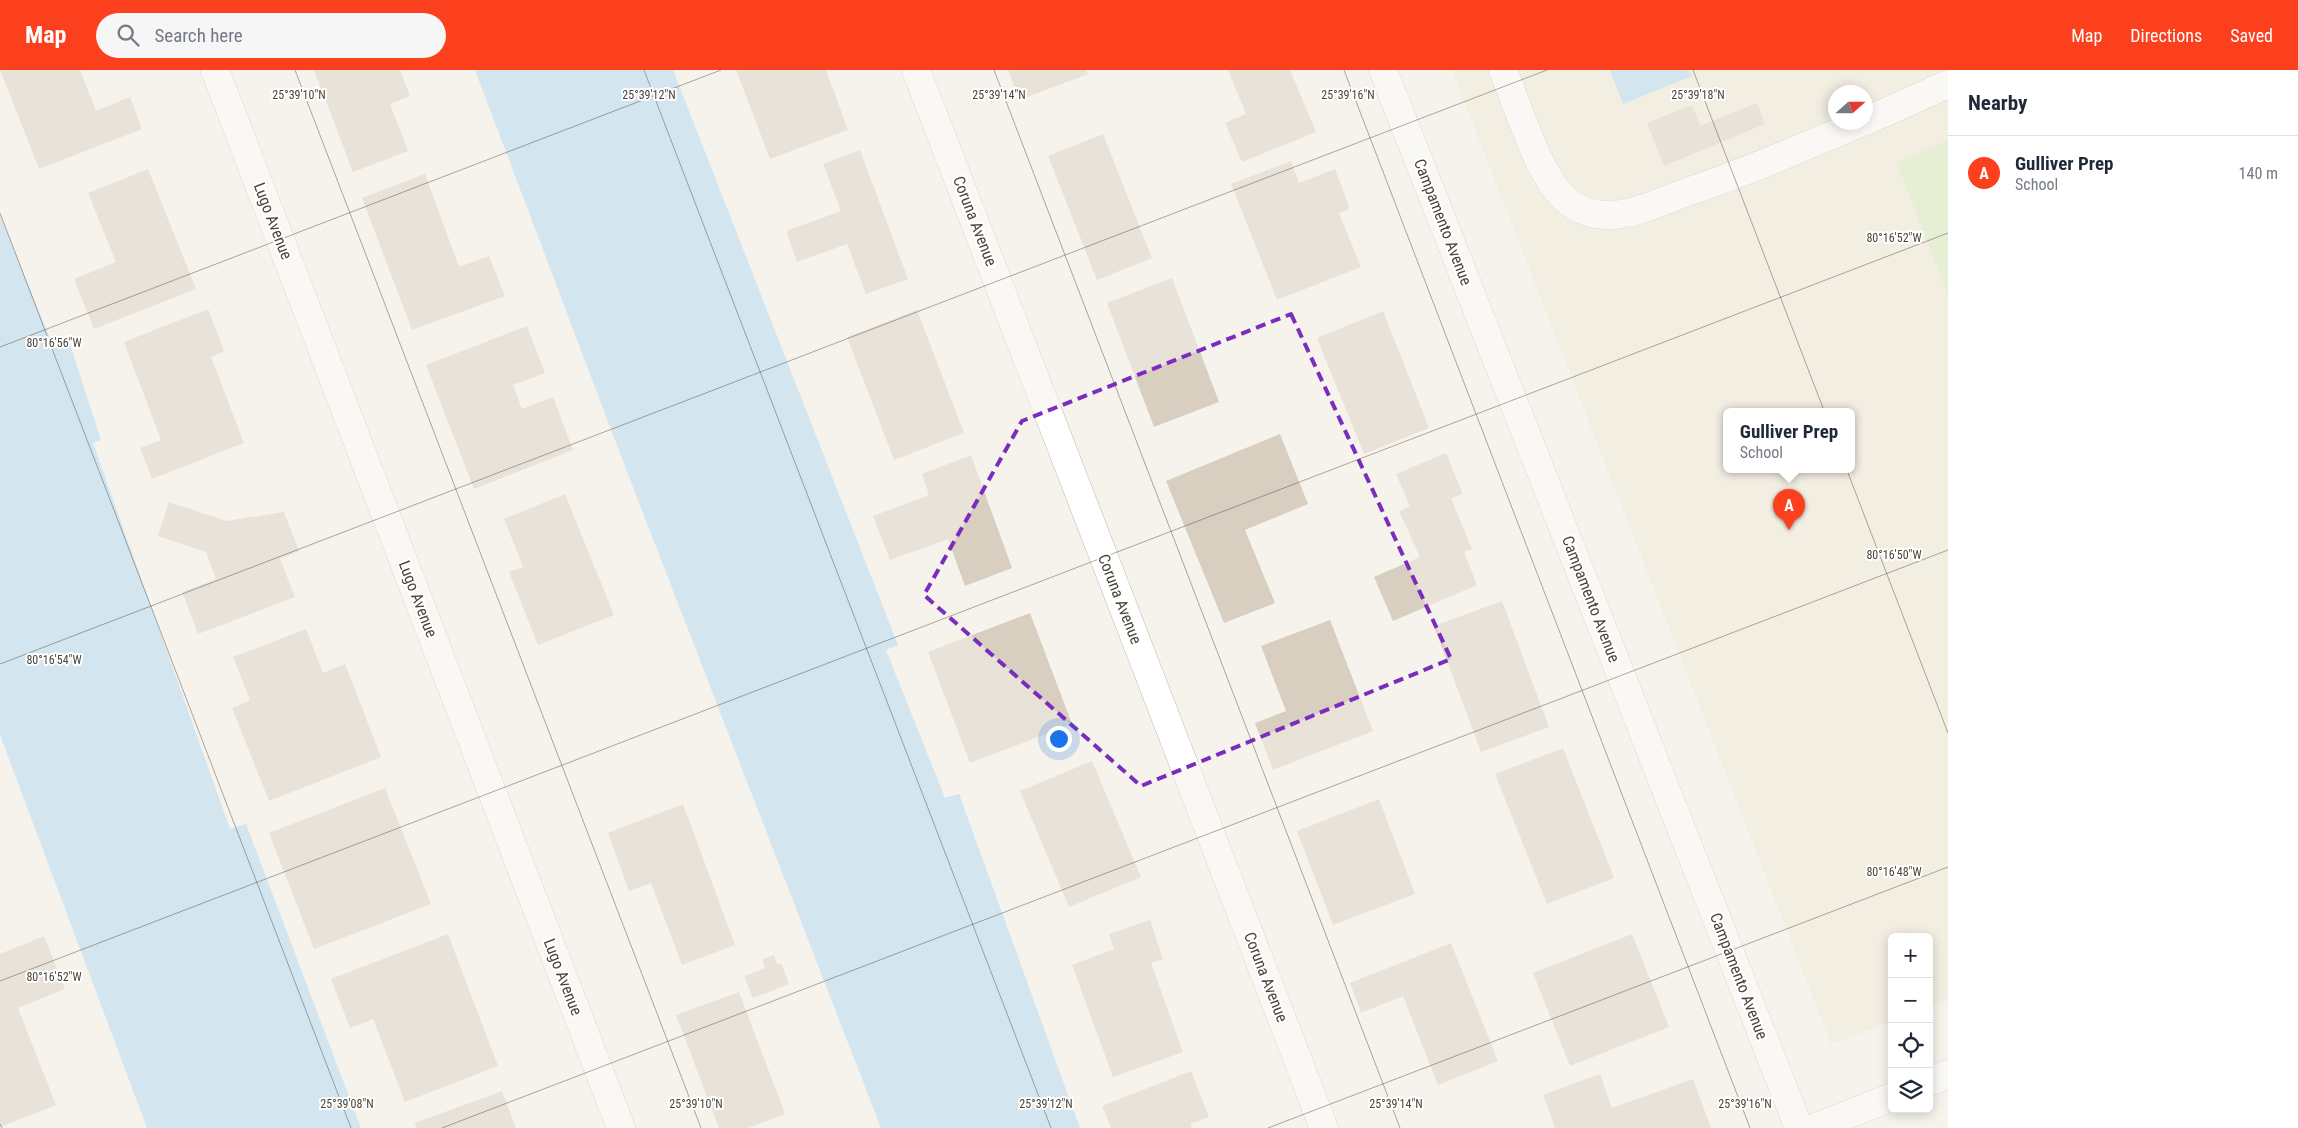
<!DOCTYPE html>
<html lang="en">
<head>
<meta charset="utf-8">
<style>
	:root { --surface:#fff; --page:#f6f6f7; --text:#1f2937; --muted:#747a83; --line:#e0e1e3; --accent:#fc3f1d }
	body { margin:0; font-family:"Roboto Condensed",sans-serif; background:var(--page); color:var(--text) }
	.controls { position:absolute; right:15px; bottom:15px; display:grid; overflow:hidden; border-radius:8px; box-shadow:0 2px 12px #0003 }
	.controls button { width:45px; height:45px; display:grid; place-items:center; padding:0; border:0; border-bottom:1px solid var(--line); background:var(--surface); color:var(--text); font:25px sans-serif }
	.compass { position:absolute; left:1828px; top:15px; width:45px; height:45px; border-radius:50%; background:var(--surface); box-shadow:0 2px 12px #0003; rotate:69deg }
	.you { position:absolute; left:1058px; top:668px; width:18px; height:18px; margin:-12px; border:4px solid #fff; border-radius:50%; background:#1a73e8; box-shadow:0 0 0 8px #1a73e833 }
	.badge { display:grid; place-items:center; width:32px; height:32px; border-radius:50%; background:var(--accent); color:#fff; font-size:16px; font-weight:700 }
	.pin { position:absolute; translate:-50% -41px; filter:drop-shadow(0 1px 2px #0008) }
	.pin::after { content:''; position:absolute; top:26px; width:18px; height:15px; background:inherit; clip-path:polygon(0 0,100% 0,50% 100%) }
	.popup { position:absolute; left:1723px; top:338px; width:132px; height:65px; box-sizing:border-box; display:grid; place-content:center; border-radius:8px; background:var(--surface); filter:drop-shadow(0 1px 4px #0005); font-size:16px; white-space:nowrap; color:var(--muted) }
	.popup b { font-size:19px; color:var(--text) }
	.popup::after { content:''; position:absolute; left:50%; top:100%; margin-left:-10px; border:10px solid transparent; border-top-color:var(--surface) }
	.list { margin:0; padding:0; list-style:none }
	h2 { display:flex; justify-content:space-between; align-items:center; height:65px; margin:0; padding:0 20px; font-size:21px }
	h2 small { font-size:16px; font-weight:400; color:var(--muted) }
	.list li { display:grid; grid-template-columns:32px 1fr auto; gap:15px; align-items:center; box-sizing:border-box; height:75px; padding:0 20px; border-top:1px solid var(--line) }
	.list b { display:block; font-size:19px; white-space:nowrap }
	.list p { margin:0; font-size:16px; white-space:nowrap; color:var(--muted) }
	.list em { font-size:16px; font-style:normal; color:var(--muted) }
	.icon { flex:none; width:28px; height:28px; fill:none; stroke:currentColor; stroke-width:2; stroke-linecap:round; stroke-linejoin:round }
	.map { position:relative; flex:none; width:1948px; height:1058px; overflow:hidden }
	header { display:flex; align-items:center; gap:30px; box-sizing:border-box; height:70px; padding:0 25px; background:var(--accent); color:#fff }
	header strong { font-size:24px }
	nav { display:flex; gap:28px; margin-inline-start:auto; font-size:18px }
	.search { width:350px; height:45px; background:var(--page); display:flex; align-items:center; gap:12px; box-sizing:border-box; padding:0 18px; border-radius:28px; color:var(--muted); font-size:19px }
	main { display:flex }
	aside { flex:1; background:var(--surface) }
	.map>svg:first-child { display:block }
	.education { fill:#efe8d6; fill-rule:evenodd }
	.green { fill:#d2eab5 }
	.water { fill:#a9d4f2 }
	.building { fill:#d8cfc1 }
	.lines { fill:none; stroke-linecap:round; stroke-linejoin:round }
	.minor-casing { stroke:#c2bbae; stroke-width:29 }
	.minor { stroke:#fff; stroke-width:28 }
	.marked { fill:none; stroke:#7b2cbf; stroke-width:4; stroke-dasharray:10 6; stroke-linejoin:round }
	.ticks { fill:none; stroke:#4b4439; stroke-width:1; stroke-opacity:0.45 }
	.labels { text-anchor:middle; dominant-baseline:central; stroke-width:4; stroke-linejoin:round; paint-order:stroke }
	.street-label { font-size:16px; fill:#4b4439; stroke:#fff }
	.ticks-label { font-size:12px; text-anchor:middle; fill:#4b4439; stroke:#fff; stroke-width:4; stroke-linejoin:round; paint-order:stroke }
</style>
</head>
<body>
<header>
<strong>Map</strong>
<div class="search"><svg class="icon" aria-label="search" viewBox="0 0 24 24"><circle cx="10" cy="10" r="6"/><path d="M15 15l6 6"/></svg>Search here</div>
<nav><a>Map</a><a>Directions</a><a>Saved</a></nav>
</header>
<main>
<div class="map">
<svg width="1948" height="1058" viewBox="0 0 1948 1058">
	<rect width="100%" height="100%" fill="#f6f3ec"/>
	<path class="education" d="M1452,0H1948V930L1929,937V867H1892V951L1831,974ZM1836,22H1866V52H1836ZM1726,341H1852V399H1726Z"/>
	<path class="green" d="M1948,70V225L1897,93Z"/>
	<path class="water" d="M475,0H673L898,575L886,580L945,728L959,724L1080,1058H881L626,399Z
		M1610,0H1689L1692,6L1623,34Z
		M0,145L53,276L69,271L101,370L93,373L230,759L246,754L361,1058H147L0,665Z"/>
	<path class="building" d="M0,0H80L96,41L130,27L142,59L39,99Z
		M314,0H400L410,26L390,34L408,81L353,102Z
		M736,0H826L848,60L770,89Z
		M1008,0H1086L1088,4L1019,30Z
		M1228,0H1290L1316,62L1242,92L1225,53L1246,44Z
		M1757,33L1765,54L1664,96L1647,53L1692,35L1700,56Z
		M1103,64L1152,188L1097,210L1048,86Z
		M860,80L908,209L866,224L847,174L797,192L786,161L841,141L823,94Z
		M1291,91L1299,113L1335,99L1350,139L1339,143L1361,197L1277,230L1231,114Z
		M148,99L196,219L94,259L74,209L116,192L88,123Z
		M425,104L459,197L489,186L505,226L412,260L362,128Z
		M1172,208L1219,332L1154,357L1107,233Z
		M208,239L224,281L211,287L244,373L152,409L140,378L161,370L124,272Z
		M917,240L964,363L894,390L847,267Z
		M1383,241L1429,358L1364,384L1317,268Z
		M527,256L545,303L513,315L522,339L553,327L573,380L474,419L426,295Z
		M1280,364L1308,434L1245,460L1275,533L1224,553L1166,411Z
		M1446,383L1463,424L1451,428L1472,479L1464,482L1477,515L1393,551L1374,507L1420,487L1399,441L1410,436L1396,404Z
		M971,385L1012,498L965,516L948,469L890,490L873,446L929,425L922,404Z
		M565,424L614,545L538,575L509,502L523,497L504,449Z
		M169,432L226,451L284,442L299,481L280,489L295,527L198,564L182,522L216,509L206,482L158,466Z
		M1502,531L1549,657L1481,682L1434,556Z
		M1030,543L1072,654L970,693L928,582Z
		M1330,550L1373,661L1273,700L1255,653L1286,641L1261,576Z
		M306,559L323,603L345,594L381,687L269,731L232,638L250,630L233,587Z
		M1563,678L1614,808L1547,834L1495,704Z
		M1092,691L1141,807L1069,837L1020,721Z
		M385,718L431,834L314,879L269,763Z
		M1379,729L1415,824L1333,855L1297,761Z
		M683,734L735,875L682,895L651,813L629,821L608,763Z
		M1150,850L1163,889L1151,893L1183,982L1113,1007L1072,895L1114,879L1109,864Z
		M448,864L498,996L405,1032L373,949L350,958L331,909Z
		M1632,864L1669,957L1570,996L1533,903Z
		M44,866L65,919L18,938L56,1035L0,1057V884Z
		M1451,873L1498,991L1438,1015L1403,926L1361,943L1350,913Z
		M774,885L777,894L781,893L789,914L753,928L744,906L765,898L762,889Z
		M739,922L785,1044L748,1058H719L676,945Z
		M1191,1001L1209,1047L1190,1054L1192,1058H1111L1102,1036Z
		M1600,1004L1612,1038L1693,1009L1711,1058H1555L1543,1025Z
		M502,1021L516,1058H416L415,1053Z"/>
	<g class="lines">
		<defs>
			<path id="minor" d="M215,0L621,1058
				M916,0L1324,1058
				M1383,0L1799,1058
				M1503,0C1517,34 1539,106 1565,129C1578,141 1596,146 1614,145C1640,142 1666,130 1690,121C1748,101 1805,77 1862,52
				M1866,51L1948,14
				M1929,1012L1948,1004
				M1814,1058L1892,1027"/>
		</defs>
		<use href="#minor" class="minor-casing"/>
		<use href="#minor" class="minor"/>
	</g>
	<path d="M0 0H1948V1058H0ZM1291,244L1451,589L1141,716L924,525L1022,351Z" fill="#f6f3ec" fill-opacity=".55" fill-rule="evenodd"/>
	<path class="marked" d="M1291,244L1451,589L1141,716L924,525L1022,351Z"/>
	<path class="ticks" d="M295,0L701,1058M644,0L1051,1058M994,0L1400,1058M1344,0L1750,1058M1693,0L1948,663M0,143L351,1058M0,277L721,0M0,594L1547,0M0,911L1948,163M0,1054L2,1058M442,1058L1948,480M1268,1058L1948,797"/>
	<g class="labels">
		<g class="street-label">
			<text transform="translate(273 151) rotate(69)">Lugo Avenue</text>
			<text transform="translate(975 151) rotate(69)">Coruna Avenue</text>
			<text transform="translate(1443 152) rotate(69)">Campamento Avenue</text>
			<text transform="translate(418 529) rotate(69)">Lugo Avenue</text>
			<text transform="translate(1120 529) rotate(69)">Coruna Avenue</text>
			<text transform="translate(1591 529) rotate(69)">Campamento Avenue</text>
			<text transform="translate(1739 906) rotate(69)">Campamento Avenue</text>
			<text transform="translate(563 907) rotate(69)">Lugo Avenue</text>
			<text transform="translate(1266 907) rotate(69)">Coruna Avenue</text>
		</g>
	</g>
	<g class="ticks-label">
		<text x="299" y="29">25°39'10"N</text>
		<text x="649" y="29">25°39'12"N</text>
		<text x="999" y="29">25°39'14"N</text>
		<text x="1348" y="29">25°39'16"N</text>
		<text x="1698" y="29">25°39'18"N</text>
		<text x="1894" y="172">80°16'52"W</text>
		<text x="54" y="277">80°16'56"W</text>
		<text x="1894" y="489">80°16'50"W</text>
		<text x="54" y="594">80°16'54"W</text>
		<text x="1894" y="806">80°16'48"W</text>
		<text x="54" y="911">80°16'52"W</text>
		<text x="347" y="1038">25°39'08"N</text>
		<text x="696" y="1038">25°39'10"N</text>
		<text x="1046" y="1038">25°39'12"N</text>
		<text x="1396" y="1038">25°39'14"N</text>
		<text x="1745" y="1038">25°39'16"N</text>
	</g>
</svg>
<div class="controls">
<button>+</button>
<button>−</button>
<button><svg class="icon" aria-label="locate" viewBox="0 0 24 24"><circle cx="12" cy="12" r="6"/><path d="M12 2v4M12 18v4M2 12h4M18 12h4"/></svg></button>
<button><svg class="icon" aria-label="layers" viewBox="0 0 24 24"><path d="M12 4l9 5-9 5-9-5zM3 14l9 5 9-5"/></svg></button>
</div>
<svg class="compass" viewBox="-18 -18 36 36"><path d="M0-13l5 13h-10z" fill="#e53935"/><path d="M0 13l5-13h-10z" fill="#747a83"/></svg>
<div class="you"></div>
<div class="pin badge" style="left:1789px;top:460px">A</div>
<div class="popup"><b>Gulliver Prep</b>School</div>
</div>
<aside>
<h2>Nearby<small></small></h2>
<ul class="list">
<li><span class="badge">A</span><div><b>Gulliver Prep</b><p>School</p></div><em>140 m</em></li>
</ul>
</aside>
</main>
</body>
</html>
